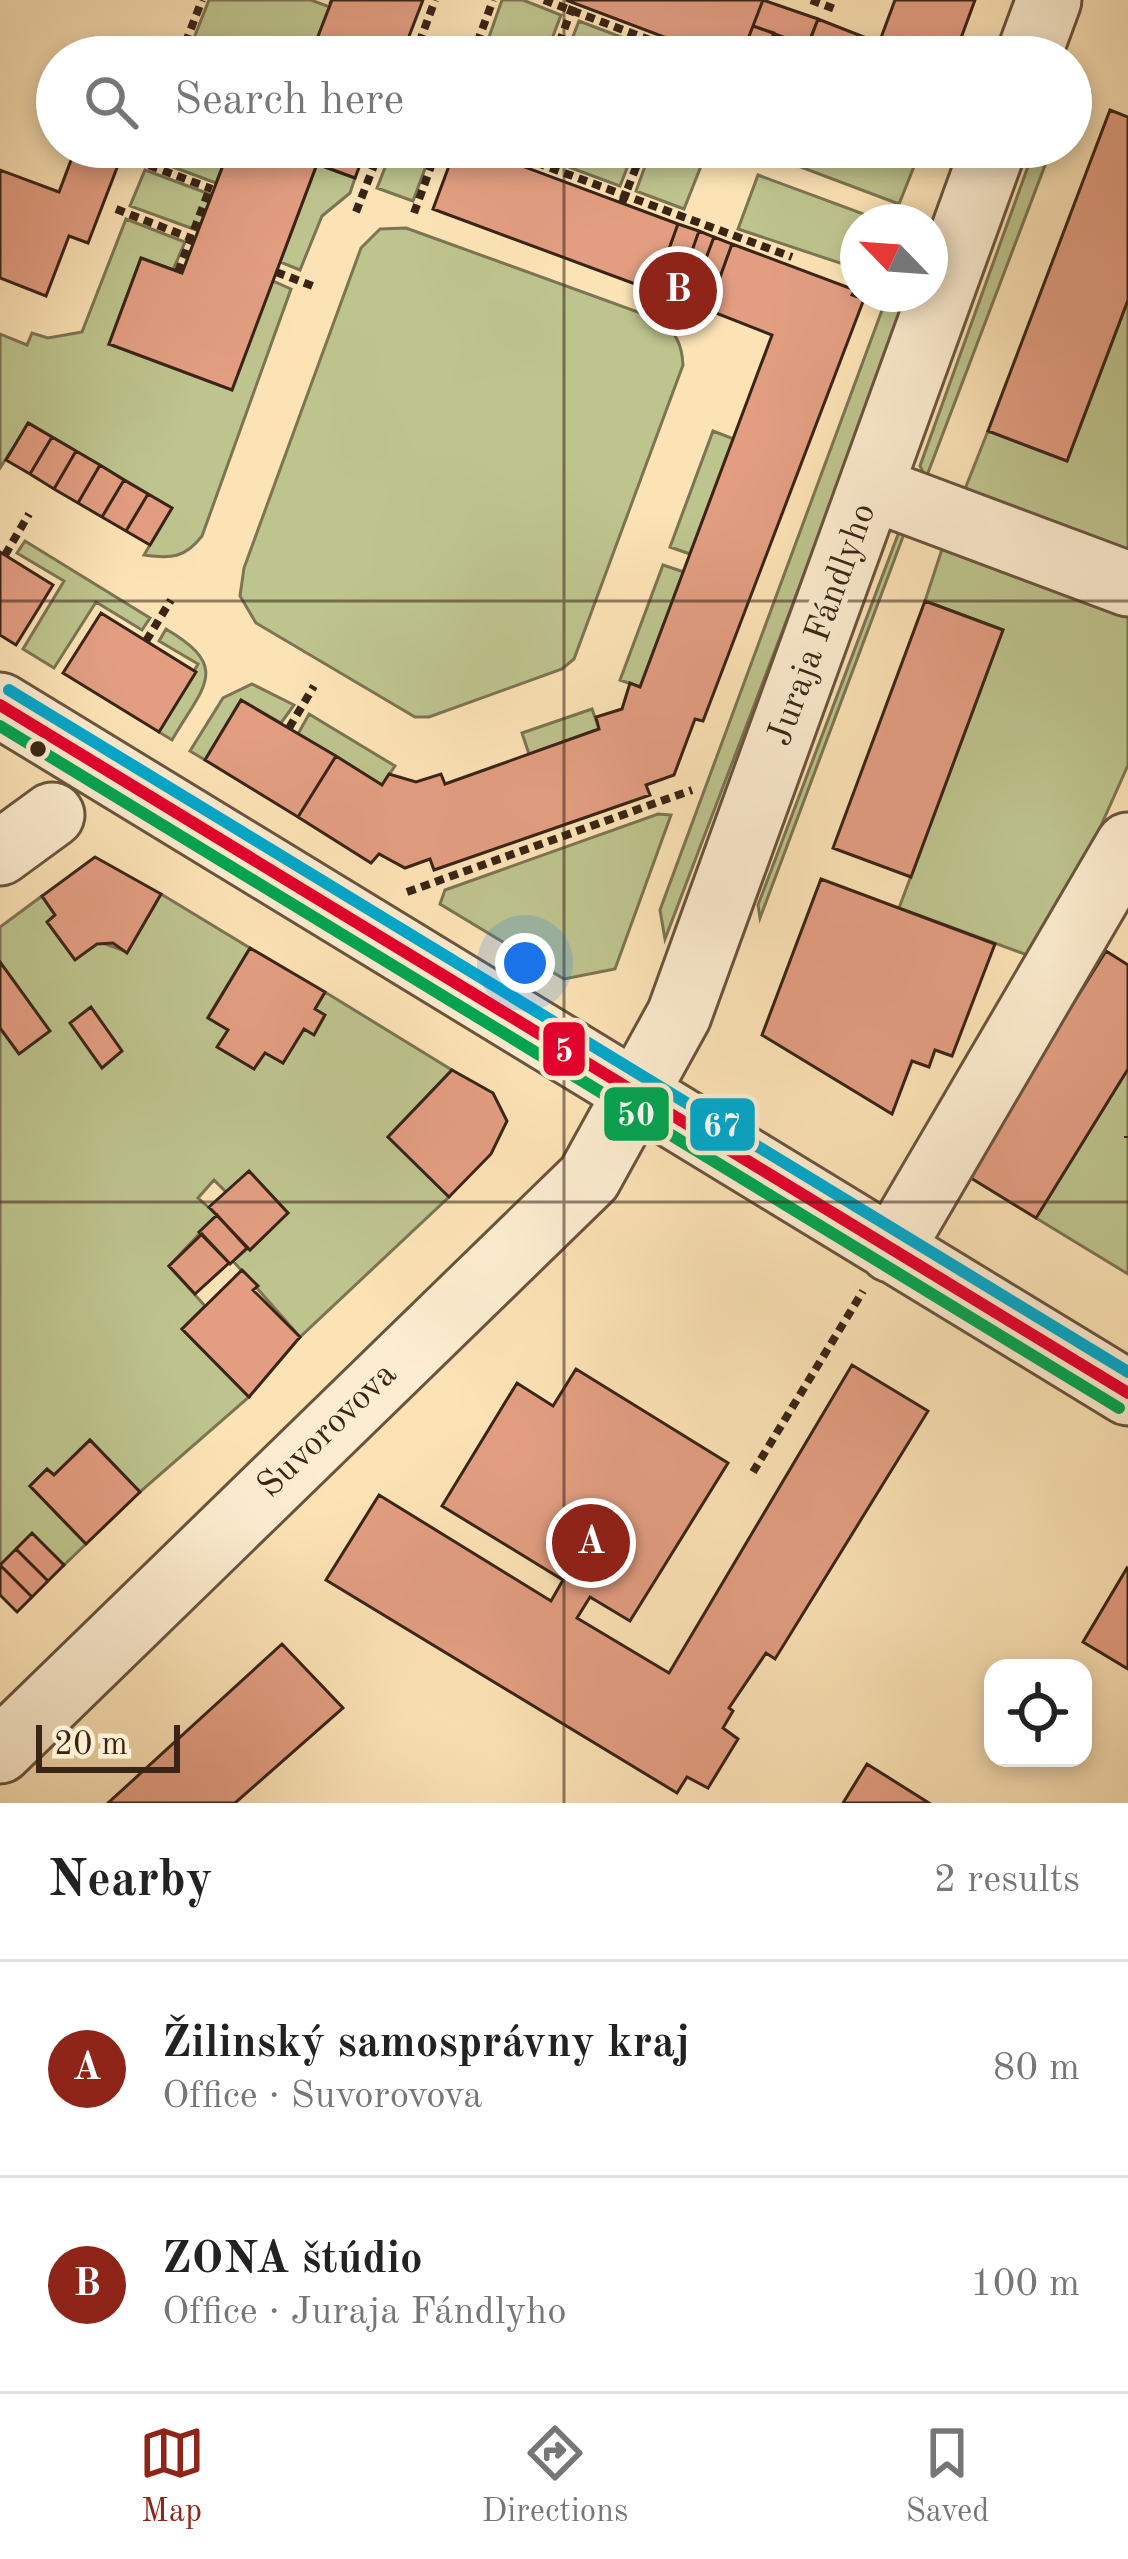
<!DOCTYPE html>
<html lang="en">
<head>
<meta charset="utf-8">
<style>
	:root { --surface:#fff; --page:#f6f6f6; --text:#222; --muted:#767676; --line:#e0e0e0; --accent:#8f2418 }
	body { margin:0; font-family:"Old Standard TT",serif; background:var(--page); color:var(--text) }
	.controls { position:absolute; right:36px; bottom:36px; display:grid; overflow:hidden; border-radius:24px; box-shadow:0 6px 18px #0003 }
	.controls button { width:108px; height:108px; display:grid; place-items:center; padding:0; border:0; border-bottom:3px solid var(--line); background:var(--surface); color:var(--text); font:60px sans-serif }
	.compass { position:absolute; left:840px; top:204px; width:108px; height:108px; border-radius:50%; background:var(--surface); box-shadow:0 6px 18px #0003; rotate:295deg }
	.scale { position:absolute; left:36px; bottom:30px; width:144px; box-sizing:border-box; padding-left:12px; border:6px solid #392415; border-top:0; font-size:33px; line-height:42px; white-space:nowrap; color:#392415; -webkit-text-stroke:9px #fdedd0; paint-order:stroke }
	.you { position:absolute; left:525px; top:963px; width:42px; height:42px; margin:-30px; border:9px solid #fff; border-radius:50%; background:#1a73e8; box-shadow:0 0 0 18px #1a73e833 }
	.badge { display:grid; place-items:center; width:78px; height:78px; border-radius:50%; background:var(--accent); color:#fff; font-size:39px; font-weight:700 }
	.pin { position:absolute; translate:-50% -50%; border:6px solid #fff; box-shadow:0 3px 12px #0006 }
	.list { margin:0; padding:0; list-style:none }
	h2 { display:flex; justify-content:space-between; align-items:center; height:156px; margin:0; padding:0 48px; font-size:51px }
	h2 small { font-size:39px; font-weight:400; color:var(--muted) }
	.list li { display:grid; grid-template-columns:78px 1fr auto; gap:36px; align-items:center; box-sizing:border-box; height:216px; padding:0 48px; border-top:3px solid var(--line) }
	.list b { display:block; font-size:45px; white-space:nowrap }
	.list p { margin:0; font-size:39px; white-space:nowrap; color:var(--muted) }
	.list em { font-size:39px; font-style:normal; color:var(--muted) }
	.icon { flex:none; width:66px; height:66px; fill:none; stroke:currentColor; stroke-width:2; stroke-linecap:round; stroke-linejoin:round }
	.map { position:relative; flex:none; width:1128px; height:1803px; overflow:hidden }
	.search { position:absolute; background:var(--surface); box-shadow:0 6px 18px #0003; left:36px; right:36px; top:36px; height:132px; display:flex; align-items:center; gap:30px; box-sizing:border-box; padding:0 42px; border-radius:66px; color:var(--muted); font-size:45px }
	.sheet { height:588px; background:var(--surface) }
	nav { display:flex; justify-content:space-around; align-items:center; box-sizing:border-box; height:168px; border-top:3px solid var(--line); background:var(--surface); font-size:33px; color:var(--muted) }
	nav a { display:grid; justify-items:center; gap:6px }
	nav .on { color:var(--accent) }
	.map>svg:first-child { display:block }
	.green { fill:#bec48e; stroke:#7c7452; stroke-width:3 }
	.building { fill:#e39e82; stroke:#392415; stroke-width:3 }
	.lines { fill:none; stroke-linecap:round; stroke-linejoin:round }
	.minor-casing { stroke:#6a543d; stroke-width:69 }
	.path { stroke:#392415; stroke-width:8; stroke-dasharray:9 6; stroke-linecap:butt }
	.minor { stroke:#fdedd0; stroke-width:63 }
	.bus-1-casing { stroke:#fdedd0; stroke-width:21 }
	.bus-2-casing { stroke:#fdedd0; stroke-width:21 }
	.bus-3-casing { stroke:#fdedd0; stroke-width:21 }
	.bus-1 { stroke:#e4002b; stroke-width:12 }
	.bus-2 { stroke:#00a651; stroke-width:12 }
	.bus-3 { stroke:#00a9ce; stroke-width:12 }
	.grid { fill:none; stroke:#392415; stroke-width:3; stroke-opacity:0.55 }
	.bus-dot { fill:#392415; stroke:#fdedd0; stroke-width:4.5 }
	.labels { text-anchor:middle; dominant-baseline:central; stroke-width:12; stroke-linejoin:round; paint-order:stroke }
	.street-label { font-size:36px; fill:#392415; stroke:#fdedd0 }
	.line-badge { stroke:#fdedd0; stroke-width:4.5 }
	.badge-label { font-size:33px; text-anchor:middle; font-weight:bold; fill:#fff }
</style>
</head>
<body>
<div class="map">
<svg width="1128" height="1803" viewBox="0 0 1128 1803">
	<rect width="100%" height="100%" fill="#fce3b6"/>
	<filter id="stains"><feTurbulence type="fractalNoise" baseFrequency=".00167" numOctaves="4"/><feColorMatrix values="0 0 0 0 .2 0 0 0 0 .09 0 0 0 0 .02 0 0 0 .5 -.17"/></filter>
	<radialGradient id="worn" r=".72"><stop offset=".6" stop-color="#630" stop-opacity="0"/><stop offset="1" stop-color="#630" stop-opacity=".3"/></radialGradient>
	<path class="green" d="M209,0H311L330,7L310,57H242L194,38Z
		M502,0H523L561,15L545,57L489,37Z
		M579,21L671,56L565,57Z
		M153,147H230L216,183L149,158Z
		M393,147H433L413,201L377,188Z
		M530,147H627L634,150L620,186L528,152Z
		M652,147L701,166L684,209L636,191Z
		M769,147H901L919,154L899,204L766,154Z
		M1035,147H1052L926,478L920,466Z
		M317,164L355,178L350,193L322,216L300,270L280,262Z
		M145,170L212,195L199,231L130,206Z
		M758,175L885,222H858V269L738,229Z
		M126,219L185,242L173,270L141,258L109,344L273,281L291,289L202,536C185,558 171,559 144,555L172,508L29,423L0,468V334L27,345L32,333L48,338L82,332Z
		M406,228L660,320C676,332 682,345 683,365L574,659L562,669L429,717H415L256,623L240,596L244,568L361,248L380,229Z
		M888,294H911L665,939L660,910Z
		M1128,300V564L959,504L988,431L1067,461Z
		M713,431L734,439L690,554L670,547Z
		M907,526L760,918L758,905L899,532Z
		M946,537L1128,607V765L1041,960L899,908L1003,630L925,601Z
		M25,541L150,618L142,630L96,602L54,668L23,649L64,581L17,553Z
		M663,565L684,572L640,687L620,680Z
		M166,629C232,668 203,686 172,740L159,732L198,664L159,641Z
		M252,684L294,705L281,723L241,700L205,760L190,751L223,698Z
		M592,709L599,729L529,754L522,733Z
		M309,714L395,766L382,785L298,734Z
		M658,814L671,815L615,969L564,979L440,904L445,890Z
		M161,894L250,948L208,1017L283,1063L325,992L452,1070L388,1137L449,1197L300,1337L233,1261L288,1213L249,1171L226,1192L214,1180L198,1198L217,1215L169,1266L205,1306L182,1329L249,1397L140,1492L90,1440L54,1475L47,1469L30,1486L86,1544L64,1565H0V1028L19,1053L0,962V927L42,896L55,915L48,923L127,952Z
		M1128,1069V1274L1036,1218Z"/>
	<path class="building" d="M423,0L401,57H310L332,0Z
		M566,0H763L741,57H717Z
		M763,0L818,19L808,46L753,26Z
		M895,0H975L954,57H803L818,19L879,43Z
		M753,26L774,33L765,57H741Z
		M1110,110L1128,117V300L1067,461L988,431Z
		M76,147H125L88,243L69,236L46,296L0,278V170L59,192Z
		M230,147H367L355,178L317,164L232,390L109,344L141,258L182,273Z
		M456,147H471L678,224L654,291L433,209Z
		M678,224L699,231L682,279L661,271Z
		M699,231L714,237L696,285L682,279Z
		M714,237L732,244L715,291L696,285Z
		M732,244L855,290L852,295L864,299L703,721L695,719L674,775L646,785L650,795L434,870L430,859L405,868L379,854L371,863L298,817L336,756L382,785L389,774L416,782L441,774L445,784L599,729L596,717L622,709L630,683L640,687L772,335L708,310Z
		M661,271L715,291L708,310L654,291Z
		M28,423L52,437L30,474L6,460Z
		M52,437L76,451L54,489L30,474Z
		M76,451L100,465L78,503L54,489Z
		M100,465L124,480L102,517L78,503Z
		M124,480L148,494L126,531L102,517Z
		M148,494L172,508L150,545L126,531Z
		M0,552L53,585L16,645L0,635Z
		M925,601L1003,630L911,877L833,848Z
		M101,613L196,672L159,732L63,673Z
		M241,700L336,756L298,817L205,760Z
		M95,857L161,894L127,953L113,943L97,944L75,960L47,922L55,915L42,896Z
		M821,879L995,944L952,1056L935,1050L929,1067L912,1061L892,1114L762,1035Z
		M250,948L325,992L315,1009L325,1015L314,1035L304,1029L283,1063L265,1053L254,1069L217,1047L228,1030L208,1018Z
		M1106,951L1128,965V1069L1036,1218L966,1175Z
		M0,962L50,1031L19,1054L0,1028Z
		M91,1007L122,1051L102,1068L70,1023Z
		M452,1070L493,1093L507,1121L491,1154L449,1197L388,1137Z
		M249,1171L288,1213L250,1250L209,1207Z
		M217,1215L247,1248L230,1264L199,1232Z
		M202,1234L229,1263L195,1294L169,1266Z
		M242,1270L258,1286L253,1290L300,1337L249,1397L182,1329Z
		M852,1365L928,1411L775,1659L766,1653L729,1708L733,1711L723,1728L738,1739L708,1788L687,1777L677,1793L326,1580L379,1495L551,1601L563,1580L442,1506L517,1383L553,1406L576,1369L728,1463L630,1621L590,1597L577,1618L669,1673Z
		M90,1440L140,1492L86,1544L30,1486L47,1469L54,1475Z
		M32,1533L64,1565L48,1581L16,1549Z
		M16,1549L48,1581L32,1597L0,1565Z
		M0,1565L32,1597L17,1612L0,1595Z
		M1127,1568L1128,1569V1669L1083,1642Z
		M282,1644L343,1708L235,1803H108Z
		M867,1764L929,1803H843Z"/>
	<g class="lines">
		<defs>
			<path id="minor" d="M1028,57L1049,0
				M874,489L1128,584
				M0,705L1128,1393
				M0,853L52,815
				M891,1250L1128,845
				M0,1751L589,1178L679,1015L994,147"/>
		</defs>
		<use href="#minor" class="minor-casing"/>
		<path class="path" d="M330,0L332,1
			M544,0L695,57
			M811,0L835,9
			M185,42L223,57
			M180,57L202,0
			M414,57L435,0
			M472,57L493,0
			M554,57L574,3
			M679,57L683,44
			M494,147L792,257
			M135,160L212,189
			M622,203L644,147
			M116,209L193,239
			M356,212L381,147
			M414,213L438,147
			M178,272L210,188
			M276,272L318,288
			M5,555L29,514
			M146,641L171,600
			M289,728L314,686
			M407,892L692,790
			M1128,1136V1138
			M753,1472L863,1291"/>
		<use href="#minor" class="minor"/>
		<defs>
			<path id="bus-1" d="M0,705L1128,1393"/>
			<path id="bus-2" d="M0,726L1119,1408"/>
			<path id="bus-3" d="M9,690L1128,1372"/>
		</defs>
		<use href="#bus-1" class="bus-1-casing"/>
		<use href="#bus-2" class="bus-2-casing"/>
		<use href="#bus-3" class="bus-3-casing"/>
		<use href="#bus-1" class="bus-1"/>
		<use href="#bus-2" class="bus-2"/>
		<use href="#bus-3" class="bus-3"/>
	</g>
	<path class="grid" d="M564,0V57M564,147V1803M0,601H1128M0,1202H1128"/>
	<circle class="bus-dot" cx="38" cy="749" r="10"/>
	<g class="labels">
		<g class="street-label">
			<text transform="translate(823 625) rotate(-70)">Juraja Fándlyho</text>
			<text transform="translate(328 1431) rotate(-44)">Suvorovova</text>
		</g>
	</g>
	<g class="line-badge">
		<rect x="541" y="1020" width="46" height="58" rx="12" fill="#e4002b"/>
		<rect x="602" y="1085" width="69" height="58" rx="12" fill="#00a651"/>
		<rect x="688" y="1096" width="69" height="57" rx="12" fill="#00a9ce"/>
	</g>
	<g class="badge-label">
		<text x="564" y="1061">5</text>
		<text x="636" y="1125">50</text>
		<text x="722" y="1136">67</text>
	</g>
	<rect width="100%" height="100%" filter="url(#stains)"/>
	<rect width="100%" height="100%" fill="url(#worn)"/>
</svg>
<div class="controls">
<button><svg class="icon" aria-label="locate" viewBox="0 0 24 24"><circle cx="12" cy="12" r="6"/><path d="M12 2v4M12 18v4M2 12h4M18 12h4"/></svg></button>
</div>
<svg class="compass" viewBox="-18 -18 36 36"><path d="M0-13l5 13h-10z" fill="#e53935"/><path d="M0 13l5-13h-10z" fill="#767676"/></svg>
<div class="scale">20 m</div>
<div class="you"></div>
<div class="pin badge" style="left:591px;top:1543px">A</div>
<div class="pin badge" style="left:678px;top:291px">B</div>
<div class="search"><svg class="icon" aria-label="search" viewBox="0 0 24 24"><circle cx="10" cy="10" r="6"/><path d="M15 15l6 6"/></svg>Search here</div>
</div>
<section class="sheet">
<h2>Nearby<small>2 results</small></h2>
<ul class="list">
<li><span class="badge">A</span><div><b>Žilinský samosprávny kraj</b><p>Office · Suvorovova</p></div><em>80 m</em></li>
<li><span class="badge">B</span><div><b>ZONA štúdio</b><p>Office · Juraja Fándlyho</p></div><em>100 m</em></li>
</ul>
</section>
<nav>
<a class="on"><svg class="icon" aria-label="map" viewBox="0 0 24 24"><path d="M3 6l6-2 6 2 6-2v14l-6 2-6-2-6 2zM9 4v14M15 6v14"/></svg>Map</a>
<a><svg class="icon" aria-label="directions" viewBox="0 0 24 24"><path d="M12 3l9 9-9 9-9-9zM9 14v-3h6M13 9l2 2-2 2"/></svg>Directions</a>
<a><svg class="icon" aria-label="saved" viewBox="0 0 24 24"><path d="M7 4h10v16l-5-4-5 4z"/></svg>Saved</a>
</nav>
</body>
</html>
